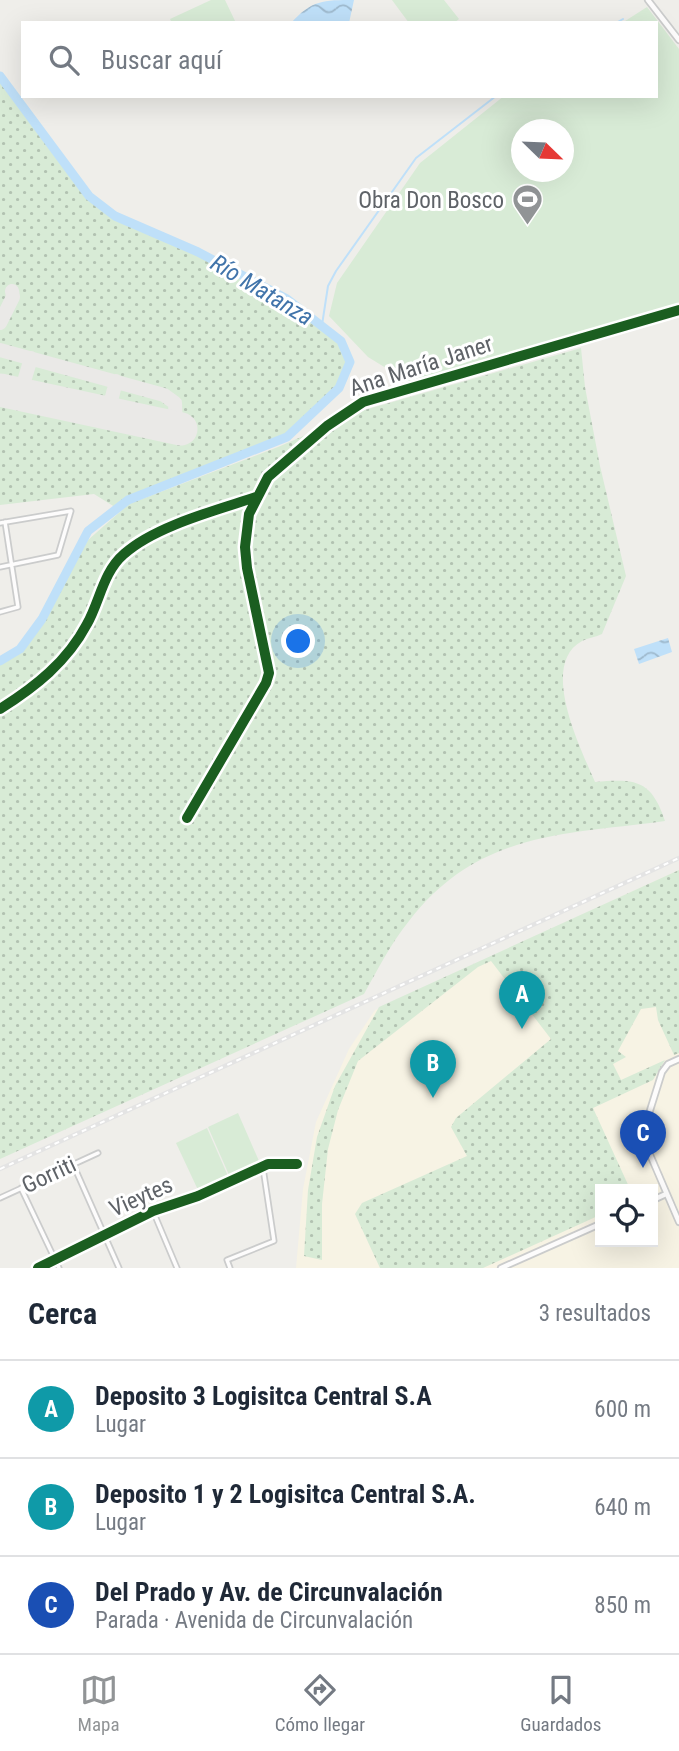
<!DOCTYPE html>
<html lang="es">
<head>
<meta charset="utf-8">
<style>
	:root { --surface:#fff; --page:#f2f2f3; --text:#1f2937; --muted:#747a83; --line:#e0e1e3; --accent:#919496 }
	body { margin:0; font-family:"Roboto Condensed",sans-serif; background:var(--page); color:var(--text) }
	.controls { position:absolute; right:21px; bottom:21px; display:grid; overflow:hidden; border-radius:0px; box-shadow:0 7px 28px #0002 }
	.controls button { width:63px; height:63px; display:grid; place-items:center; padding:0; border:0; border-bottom:2px solid var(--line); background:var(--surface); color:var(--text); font:35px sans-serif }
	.compass { position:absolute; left:511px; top:119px; width:63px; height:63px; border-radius:50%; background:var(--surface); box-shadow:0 7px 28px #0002; rotate:113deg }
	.you { position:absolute; left:299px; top:642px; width:24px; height:24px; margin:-18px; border:5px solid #fff; border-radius:50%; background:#1a73e8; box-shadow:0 0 0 10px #1a73e833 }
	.badge { display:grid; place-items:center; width:46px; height:46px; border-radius:50%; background:var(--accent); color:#fff; font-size:23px; font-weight:700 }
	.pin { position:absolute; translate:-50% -58px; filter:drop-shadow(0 2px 4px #0008) }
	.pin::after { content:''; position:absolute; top:37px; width:24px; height:21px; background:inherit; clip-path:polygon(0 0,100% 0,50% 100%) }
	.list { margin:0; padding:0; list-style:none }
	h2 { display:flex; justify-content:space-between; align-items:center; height:91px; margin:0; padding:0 28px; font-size:30px }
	h2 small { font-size:23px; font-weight:400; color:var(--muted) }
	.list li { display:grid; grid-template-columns:46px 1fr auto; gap:21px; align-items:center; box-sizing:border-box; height:98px; padding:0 28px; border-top:2px solid var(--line) }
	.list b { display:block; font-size:26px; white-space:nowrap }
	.list p { margin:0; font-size:23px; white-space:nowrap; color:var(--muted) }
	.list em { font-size:23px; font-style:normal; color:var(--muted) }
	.icon { flex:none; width:38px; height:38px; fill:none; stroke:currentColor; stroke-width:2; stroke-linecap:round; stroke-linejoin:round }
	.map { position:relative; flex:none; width:679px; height:1268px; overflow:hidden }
	.search { position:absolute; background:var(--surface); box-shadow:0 7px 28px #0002; left:21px; right:21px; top:21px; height:77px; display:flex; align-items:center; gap:18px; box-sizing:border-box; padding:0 24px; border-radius:0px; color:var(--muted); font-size:26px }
	.sheet { height:385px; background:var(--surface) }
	nav { display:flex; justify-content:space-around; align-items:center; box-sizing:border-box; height:98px; border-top:2px solid var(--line); background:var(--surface); font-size:19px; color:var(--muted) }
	nav a { display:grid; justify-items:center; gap:4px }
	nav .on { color:var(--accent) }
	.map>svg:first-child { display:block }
	.commercial { fill:#f7f3e4; fill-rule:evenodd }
	.grass { fill:url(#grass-dots) }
	.pitch { fill:#d8ebd6; fill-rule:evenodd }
	.water { fill:url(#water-waves) }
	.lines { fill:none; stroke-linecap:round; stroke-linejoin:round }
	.stream { stroke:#bfe0f9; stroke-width:2 }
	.river { stroke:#bfe0f9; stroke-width:9 }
	.taxiway { stroke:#eae9e7; stroke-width:14 }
	.runway { stroke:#eae9e7; stroke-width:33 }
	.minor-casing { stroke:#cbcccc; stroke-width:7 }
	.tertiary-casing { stroke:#cbcccc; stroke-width:8 }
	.minor { stroke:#fdfcfc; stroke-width:3.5 }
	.tertiary { stroke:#fdfcfc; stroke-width:4.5 }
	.rail-casing { stroke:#e4e4e4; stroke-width:4.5 }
	.rail { stroke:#fff; stroke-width:2; stroke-dasharray:5; stroke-linecap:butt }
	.cycleway-casing { stroke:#fff; stroke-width:15 }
	.cycleway { stroke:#1b5e20; stroke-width:10 }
	.labels { text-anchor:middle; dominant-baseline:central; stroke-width:6; stroke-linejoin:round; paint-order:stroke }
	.poi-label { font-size:23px; fill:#5f6368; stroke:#fff; text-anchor:end }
	.street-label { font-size:23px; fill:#5f6368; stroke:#fff }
	.water-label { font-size:24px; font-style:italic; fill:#4174aa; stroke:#fff }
</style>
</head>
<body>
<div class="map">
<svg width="679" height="1268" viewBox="0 0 679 1268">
	<defs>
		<pattern id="grass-dots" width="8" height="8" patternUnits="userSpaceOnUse" patternTransform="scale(1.75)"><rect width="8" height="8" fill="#d8ebd6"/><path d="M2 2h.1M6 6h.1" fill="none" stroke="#b2c2b1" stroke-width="1.8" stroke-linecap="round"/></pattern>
		<pattern id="water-waves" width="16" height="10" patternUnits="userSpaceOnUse" patternTransform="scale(1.75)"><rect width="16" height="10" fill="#bfe0f9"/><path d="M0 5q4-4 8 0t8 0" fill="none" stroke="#9eb9cd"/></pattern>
	</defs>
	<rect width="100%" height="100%" fill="#efeeea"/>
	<path class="commercial" d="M679,870V1268H296L303,1189L316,1122L349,1049L375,1010ZM600,1189H653V1242H600Z"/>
	<path class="grass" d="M0,76L89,196L116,216L198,252L287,299L341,341L350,362L339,388L287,437L129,500L118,509L94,494L0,505Z
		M581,348L585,387L600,466L626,576L602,634C596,637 588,638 582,641C538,665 582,751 595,782C635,779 651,779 665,821C564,835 478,831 409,921C391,943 378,969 364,994L0,1159V665L20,652L44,621L88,540L129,504L278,447L361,411Z
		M679,870V1053L674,1055L658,1020L656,1007L641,1009L618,1051L626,1057L613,1064L621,1080L665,1060L653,1080L593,1108L630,1189H600V1215L483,1268H380L355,1214L362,1203L467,1156L451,1127L456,1118L551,1039L491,961L478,967L358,1061L338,1110L328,1149L322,1204V1260L304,1256L308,1190L317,1137L335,1086L379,1007Z"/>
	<path class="pitch" d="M211,0H225L236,23H172L170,19Z
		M392,0H444L459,19L454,23H409Z
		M647,7L679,49V306L412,384L368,357L329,316L337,283L420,163L504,96H656V23H622ZM522,130H564V172H522Z
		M238,1113L259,1161L229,1175L208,1127Z
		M207,1128L228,1176L198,1190L176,1143Z"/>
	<path class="water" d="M354,0L349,23H291C312,0 323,0 354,0Z
		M668,638L672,652L639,664L634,649Z"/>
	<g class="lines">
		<path class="stream" d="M616,23L623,19
			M322,325L328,286L336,271L416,158L496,96"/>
		<path class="river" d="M0,76L89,196L115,216L198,252L287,299L341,341L350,362L339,388L287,437L128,500L88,531L42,619L20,649L0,661"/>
		<path class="taxiway" d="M0,323L13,297L12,291
			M0,350L164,395L175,403L176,428
			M20,395L31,358
			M108,413L116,381"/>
		<path class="runway" d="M0,390L181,429"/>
		<defs>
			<path id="minor" d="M0,523L71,511L58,555L0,567
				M0,612L18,607L5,522
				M0,709C35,687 67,662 87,624C100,601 103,572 124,554C155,526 217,510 256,497
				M187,818L266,683L269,673L247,568L245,547L249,514L268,477L327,426L363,402L679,310
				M73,1164L119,1268
				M21,1188L59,1268
				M0,1198L98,1153
				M153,1211L177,1268
				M38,1268L153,1211L198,1196L268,1164H297
				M230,1268L227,1260L274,1241L263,1168"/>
			<path id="tertiary" d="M648,0L679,40
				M679,1059L668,1064L662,1072L642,1136L679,1222
				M653,1200L666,1194
				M501,1268L600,1224"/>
		</defs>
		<use href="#minor" class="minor-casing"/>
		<use href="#tertiary" class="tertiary-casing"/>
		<use href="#minor" class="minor"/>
		<use href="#tertiary" class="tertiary"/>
		<defs>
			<path id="rail" d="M0,1169L679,858"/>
		</defs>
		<use href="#rail" class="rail-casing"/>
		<use href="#rail" class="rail"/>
		<defs>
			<path id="cycleway" d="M0,709C35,687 67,662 87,624C100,601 103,572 124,554C155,526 217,510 256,497
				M187,818L266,683L269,673L247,568L245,547L249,514L268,477L327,426L363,402L679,310
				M38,1268L153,1211L198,1196L268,1164H297"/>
		</defs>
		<use href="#cycleway" class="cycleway-casing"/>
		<use href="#cycleway" class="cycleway"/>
	</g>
	<defs>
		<symbol id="stadium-pin" viewBox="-11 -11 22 30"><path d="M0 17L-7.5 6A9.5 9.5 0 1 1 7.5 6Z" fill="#919496" stroke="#fff"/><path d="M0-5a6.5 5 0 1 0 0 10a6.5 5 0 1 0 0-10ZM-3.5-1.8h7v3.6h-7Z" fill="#fff"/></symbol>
	</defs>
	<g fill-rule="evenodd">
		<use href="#stadium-pin" x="510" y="182" width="35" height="47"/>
	</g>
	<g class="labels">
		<g class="poi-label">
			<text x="504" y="200">Obra Don Bosco</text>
		</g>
		<g class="street-label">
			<text transform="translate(421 366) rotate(-18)">Ana María Janer</text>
			<text transform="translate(49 1175) rotate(-25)">Gorriti</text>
			<text transform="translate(141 1197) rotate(-24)">Vieytes</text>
		</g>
		<g class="water-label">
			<text transform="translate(262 290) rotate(31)">Río Matanza</text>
		</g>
	</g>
</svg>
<div class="controls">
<button><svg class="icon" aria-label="locate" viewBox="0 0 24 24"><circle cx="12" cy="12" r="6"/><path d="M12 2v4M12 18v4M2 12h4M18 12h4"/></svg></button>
</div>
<svg class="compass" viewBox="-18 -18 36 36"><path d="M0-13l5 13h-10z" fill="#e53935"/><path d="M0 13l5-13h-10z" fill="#747a83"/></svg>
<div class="you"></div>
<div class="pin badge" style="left:522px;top:1029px;background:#0f9aa8">A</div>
<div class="pin badge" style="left:433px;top:1098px;background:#0f9aa8">B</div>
<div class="pin badge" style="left:643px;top:1168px;background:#1a4fb4">C</div>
<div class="search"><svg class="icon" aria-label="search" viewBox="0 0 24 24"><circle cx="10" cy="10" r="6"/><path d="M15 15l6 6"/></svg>Buscar aquí</div>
</div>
<section class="sheet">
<h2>Cerca<small>3 resultados</small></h2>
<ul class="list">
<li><span class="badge" style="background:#0f9aa8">A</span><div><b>Deposito 3 Logisitca Central S.A</b><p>Lugar</p></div><em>600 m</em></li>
<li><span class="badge" style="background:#0f9aa8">B</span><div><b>Deposito 1 y 2 Logisitca Central S.A.</b><p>Lugar</p></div><em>640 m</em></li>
<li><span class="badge" style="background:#1a4fb4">C</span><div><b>Del Prado y Av. de Circunvalación</b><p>Parada · Avenida de Circunvalación</p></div><em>850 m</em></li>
</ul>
</section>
<nav>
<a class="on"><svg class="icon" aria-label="map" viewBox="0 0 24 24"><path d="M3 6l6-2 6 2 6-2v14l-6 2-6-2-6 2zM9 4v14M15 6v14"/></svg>Mapa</a>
<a><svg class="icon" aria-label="directions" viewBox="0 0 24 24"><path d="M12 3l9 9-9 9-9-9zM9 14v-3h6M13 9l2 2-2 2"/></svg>Cómo llegar</a>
<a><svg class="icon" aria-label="saved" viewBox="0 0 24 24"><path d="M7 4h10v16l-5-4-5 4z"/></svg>Guardados</a>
</nav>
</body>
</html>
